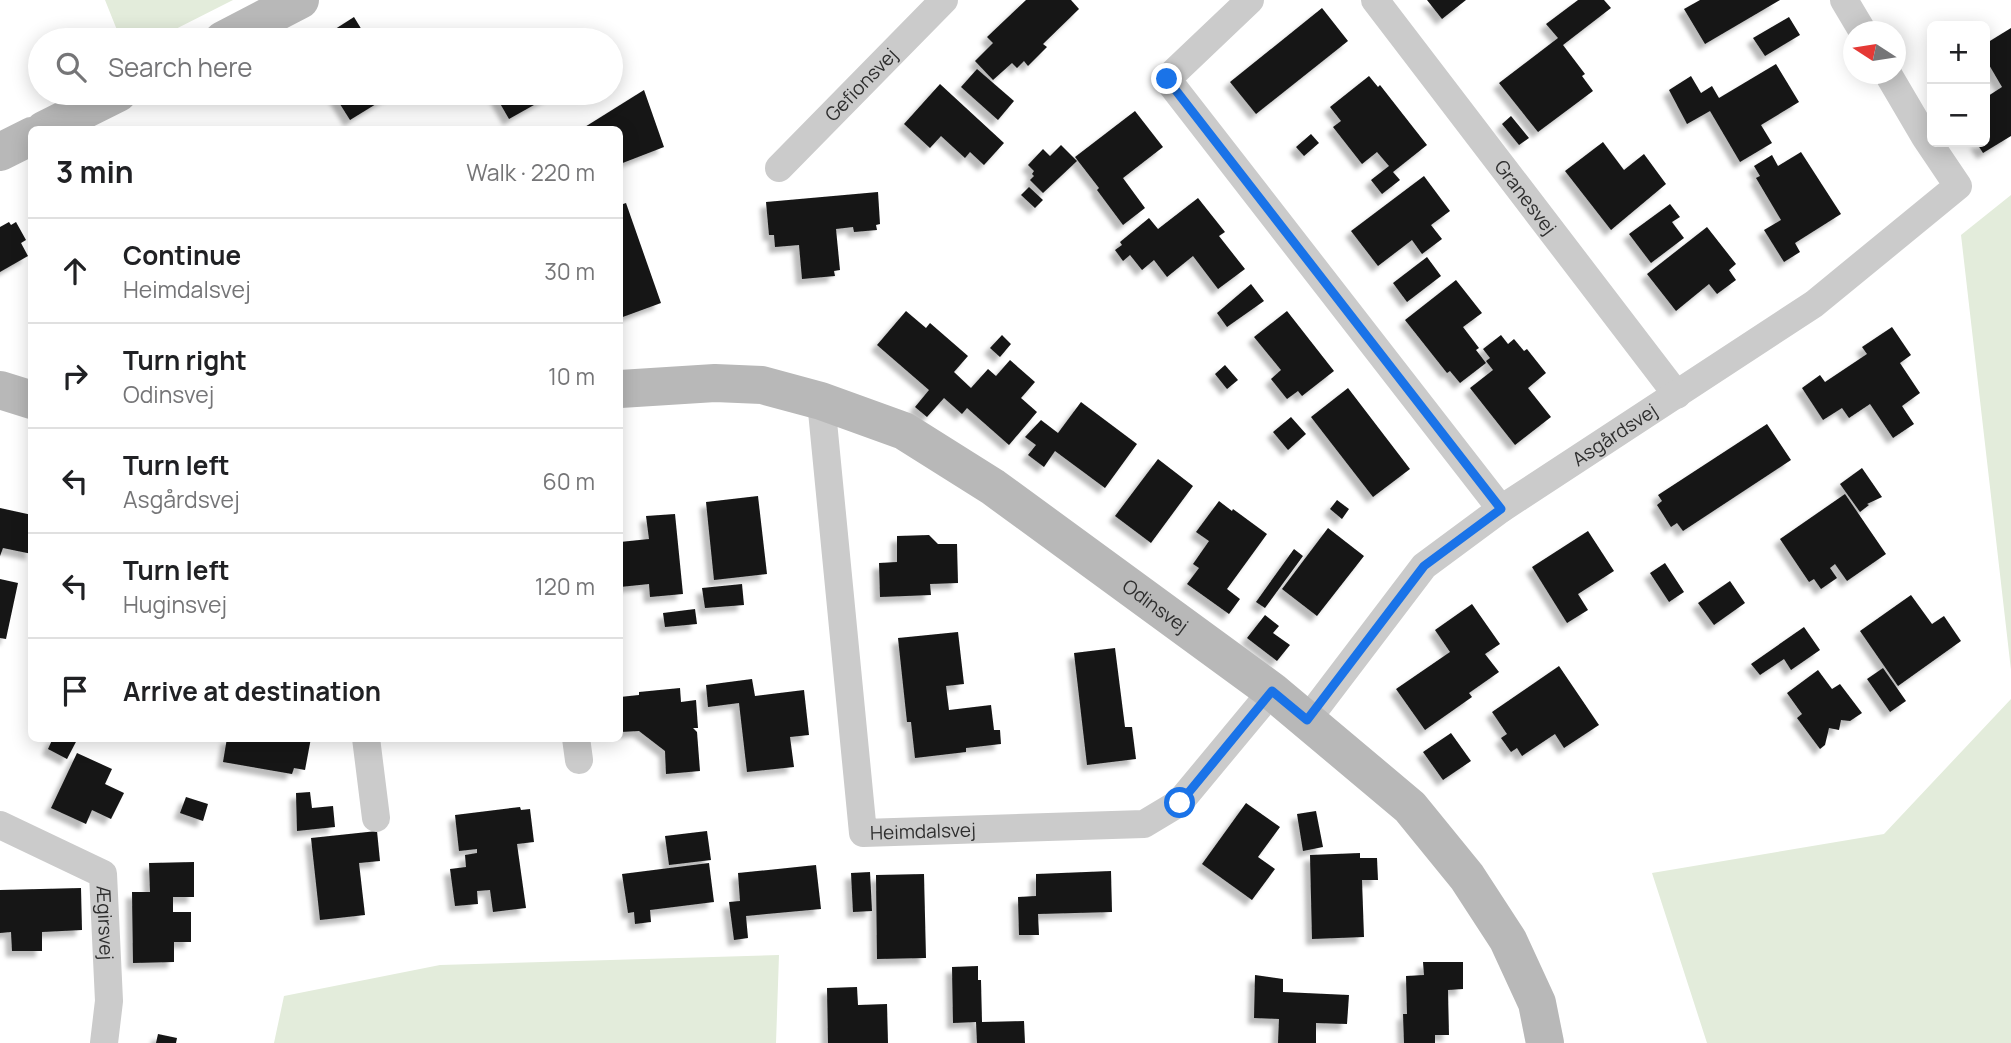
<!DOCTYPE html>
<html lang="en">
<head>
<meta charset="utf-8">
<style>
	:root { --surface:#fff; --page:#f6f6f6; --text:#202124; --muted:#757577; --line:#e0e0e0 }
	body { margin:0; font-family:Manrope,sans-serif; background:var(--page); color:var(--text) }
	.controls { position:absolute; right:21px; top:21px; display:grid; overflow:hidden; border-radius:10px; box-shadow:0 4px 18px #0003 }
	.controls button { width:63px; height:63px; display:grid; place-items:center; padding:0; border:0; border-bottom:2px solid var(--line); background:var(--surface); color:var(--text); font:35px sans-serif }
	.compass { position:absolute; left:1843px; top:21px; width:63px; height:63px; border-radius:50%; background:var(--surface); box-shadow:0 4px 18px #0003; rotate:282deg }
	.stop { position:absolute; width:21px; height:21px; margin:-16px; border:5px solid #1a73e8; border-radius:50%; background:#fff }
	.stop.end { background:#1a73e8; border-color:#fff; box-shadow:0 2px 7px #0008 }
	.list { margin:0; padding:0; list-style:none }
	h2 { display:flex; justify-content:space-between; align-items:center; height:91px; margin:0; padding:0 28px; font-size:30px }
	h2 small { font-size:23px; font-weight:400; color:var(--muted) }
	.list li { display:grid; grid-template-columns:46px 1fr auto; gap:21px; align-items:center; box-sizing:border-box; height:105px; padding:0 28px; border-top:2px solid var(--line) }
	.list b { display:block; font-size:26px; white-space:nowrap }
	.list p { margin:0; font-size:23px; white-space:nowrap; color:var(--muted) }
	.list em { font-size:23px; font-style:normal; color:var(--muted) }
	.icon { flex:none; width:38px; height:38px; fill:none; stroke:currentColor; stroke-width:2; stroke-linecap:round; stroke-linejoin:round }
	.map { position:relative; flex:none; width:2011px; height:1043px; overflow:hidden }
	.search { position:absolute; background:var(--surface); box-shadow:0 4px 18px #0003; left:28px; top:28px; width:595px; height:77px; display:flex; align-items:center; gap:18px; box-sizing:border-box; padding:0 24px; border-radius:38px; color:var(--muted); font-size:26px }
	.panel { position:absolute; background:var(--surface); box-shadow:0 4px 18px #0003; left:28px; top:126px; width:595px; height:616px; border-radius:10px }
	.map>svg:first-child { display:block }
	.green { fill:#e3ecdb }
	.building { fill:#151515; filter:url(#shadow) }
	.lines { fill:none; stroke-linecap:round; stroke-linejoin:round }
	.street { stroke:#cbcbcb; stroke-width:28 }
	.secondary { stroke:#b8b8b8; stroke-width:38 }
	.route { stroke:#1a73e8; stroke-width:9 }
	.labels { text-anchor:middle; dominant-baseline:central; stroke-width:7; stroke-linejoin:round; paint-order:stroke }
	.street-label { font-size:19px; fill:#2e2e2e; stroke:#fff }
</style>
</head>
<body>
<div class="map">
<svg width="2011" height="1043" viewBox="0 0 2011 1043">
	<defs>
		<filter id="shadow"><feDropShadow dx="-6" dy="6" stdDeviation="2" flood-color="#0004"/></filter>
	</defs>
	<rect width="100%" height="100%" fill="#fff"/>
	<path class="green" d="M105,0H233L154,40H121Z
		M2011,195V670L1961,235Z
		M2011,699V1043H1707L1652,873L1884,834Z
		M779,955L776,1043H274L284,996L440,965Z"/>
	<path class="building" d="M1026,0H1071L1079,9L1043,44L1047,47L1028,66L1024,61L1017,68L1012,63L993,80L975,61L993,43L987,37Z
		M1427,0H1466L1442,19Z
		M1578,0H1604L1611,8L1563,45L1585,74L1582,76L1593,91L1538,132L1499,83L1558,38L1546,24Z
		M1700,0H1780L1705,44L1684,9Z
		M1322,8L1348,41L1256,114L1230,82Z
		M354,17L368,40H318Z
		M1789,17L1800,35L1765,56L1753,38Z
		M2011,28V136L1983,153L1976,142H1985V98L2002,87L1985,58V44Z
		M1776,64L1799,102L1761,125L1772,143L1740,162L1710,111L1687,124L1669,90L1691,76L1701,93L1712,86L1719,98Z
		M977,69L1014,101L998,120L961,87Z
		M1369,76L1378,87L1380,85L1427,145L1393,172L1400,180L1382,194L1371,180L1389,166L1377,152L1362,164L1333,127L1341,121L1330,107Z
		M940,84L1004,143L984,165L970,152L965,158L941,136L930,148L904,124Z
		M644,90L664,147L620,164V130H580Z
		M333,93H394L350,120Z
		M494,93H548L550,96L509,119Z
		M1135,111L1163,147L1123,178L1145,208L1123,225L1097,190L1099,188L1075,157Z
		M1511,116L1529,138L1519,145L1502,124Z
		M1311,134L1319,143L1304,156L1296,147Z
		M1603,142L1624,170L1644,154L1666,184L1611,230L1565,171Z
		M1061,145L1077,161L1043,193L1030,180L1034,176L1032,174L1034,171L1028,165L1043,149L1050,156Z
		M1801,152L1841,214L1795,243L1800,252L1784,262L1764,230L1781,220L1756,178L1760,176L1754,166L1772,155L1778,166Z
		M1424,176L1450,211L1431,225L1442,239L1422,254L1412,240L1378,266L1351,231Z
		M1029,187L1043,200L1035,208L1021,195Z
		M878,192L880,224L876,225L877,230L854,232L853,227L836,229L840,270L834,271L835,276L802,279L799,245L775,247L774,235H769L766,202Z
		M1198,198L1225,232L1219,236L1245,269L1218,289L1193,256L1167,277L1154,260L1142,270L1130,255L1123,261L1115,250L1122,245L1120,242L1149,218L1158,229Z
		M626,203L661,303L620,318V205Z
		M1670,204L1680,217L1672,222L1684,238L1651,263L1629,234Z
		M9,222L11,225L16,222L26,240L21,243L28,256L0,272V227Z
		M1707,227L1736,264L1729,270L1736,280L1717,294L1709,284L1676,311L1647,274Z
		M1427,257L1441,276L1407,302L1393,283Z
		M1456,280L1482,313L1463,327L1479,348L1476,350L1486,363L1460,383L1450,371L1447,373L1405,320Z
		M1251,284L1264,301L1227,327L1217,313Z
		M906,311L926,328L930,323L968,356L954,372L971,388L988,369L996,376L1010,360L1035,382L1021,398L1037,412L1009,445L967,408L962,414L944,398L927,417L915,407L929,390L877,345Z
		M1287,311L1334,371L1302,396L1298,391L1287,399L1271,379L1281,370L1254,337Z
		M1892,327L1911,355L1900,363L1920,393L1902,406L1914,424L1893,438L1870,404L1849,418L1842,408L1823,420L1802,388L1820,375L1825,382L1867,354L1862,347Z
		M1002,335L1011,344L1000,357L990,348Z
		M1501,335L1508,344L1514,339L1524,351L1527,349L1546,373L1528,388L1551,417L1515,445L1470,388L1493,370L1486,361L1490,358L1483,349Z
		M1225,365L1238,380L1227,389L1215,374Z
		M1348,388L1410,469L1373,497L1311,417Z
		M1081,402L1137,444L1105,488L1055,451L1044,467L1028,455L1036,445L1025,437L1041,420L1058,433Z
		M1291,417L1306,434L1288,450L1273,432Z
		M1767,424L1791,460L1683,531L1677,523L1671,527L1657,505L1662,501L1658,495Z
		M1158,459L1193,486L1151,543L1115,516Z
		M1862,468L1882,497L1867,504L1869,505L1860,512L1840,484Z
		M1845,494L1886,554L1847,581L1835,564L1830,568L1837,578L1821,589L1814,579L1809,582L1780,539Z
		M758,496L767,574L714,580L706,502Z
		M1337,500L1349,509L1342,519L1330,509Z
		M1219,501L1232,511L1233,509L1267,534L1227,589L1240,599L1229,614L1187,584L1199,568L1193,564L1209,541L1196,532Z
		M0,508L32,515V554L3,548L0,556Z
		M675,514L683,594L650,597L649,584L620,587V542L649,539L646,516Z
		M1328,528L1364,556L1317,616L1282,589Z
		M1588,531L1614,571L1578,594L1588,610L1567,623L1532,567Z
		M929,535L938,544H957L958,583L930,584L931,595L880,597L879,563L897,562V536Z
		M1294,549L1303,556L1265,608L1256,602Z
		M1665,563L1684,592L1669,602L1650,573Z
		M0,579L18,583L6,639L0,638Z
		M1730,581L1745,603L1714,625L1698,603Z
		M742,584L744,605L705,608L702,588Z
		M1911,595L1932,624L1944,616L1961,641L1898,686L1860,631Z
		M1472,604L1500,644L1485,654L1499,672L1469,693L1472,697L1425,730L1396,689L1450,652L1435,630Z
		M695,609L697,624L665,627L663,613Z
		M1265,615L1279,626L1273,633L1290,645L1277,661L1247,638Z
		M1804,627L1820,650L1791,670L1784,659L1760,675L1751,664Z
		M958,632L964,684L946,686L949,710L991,705L994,730H1000L1001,744L966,748V752L915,758L911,722H907L898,638Z
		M1115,648L1125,727H1132L1136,759L1087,765L1074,653Z
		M1559,666L1599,725L1564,748L1555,734L1522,756L1517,748L1511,752L1501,738L1507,734L1492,712Z
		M1883,668L1906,701L1890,712L1867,679Z
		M1818,670L1832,689L1840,684L1862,713L1850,721L1841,720L1839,730L1829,728L1825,745L1820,749L1797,718L1802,714L1787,693Z
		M752,679L755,696L804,690L809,735L790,737L794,767L747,772L739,703L708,707L706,685Z
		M680,688L681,702L696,700L698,728H693L697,732L700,771L666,774L665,751L639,731L620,732V697L639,695V692Z
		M1451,733L1471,761L1443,780L1423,752Z
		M53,738H78L67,759L48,749Z
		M227,738H311L305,770L294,768L292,774L223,762Z
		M77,753L112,769L105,784L124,793L111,819L92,810L86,824L51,808Z
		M310,792L312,808L333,806L335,827L297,831L296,793Z
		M186,797L208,804L203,821L180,813Z
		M1246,803L1280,827L1258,857L1275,869L1252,900L1202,864Z
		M520,807L521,810L530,809L534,842L517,844L526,908L493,912L490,890L477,891L478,904L455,906L450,869L466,867L465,855L477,853V849L459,851L455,815Z
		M1316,811L1323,847L1303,851L1297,814Z
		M377,831L380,861L359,863L365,915L320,920L311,838Z
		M707,831L711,860L669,865L665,836Z
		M1360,853V858H1377L1378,880H1362L1364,937L1312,939L1310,855Z
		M194,862V897H173V912H191V942H174V962L133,963L132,892H150L149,863Z
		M709,863L714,902L650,910L651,922L635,924L634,912L628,913L622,874Z
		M816,865L821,909L746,916L748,938L734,940L729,902L740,901L738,873Z
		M1111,871L1112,912L1038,914L1039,935H1019L1018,897L1036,896V874Z
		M870,872L872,911L853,912L851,873Z
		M924,874L926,958L877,959L876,875Z
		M81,888L82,930L42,932V951H12L11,932L0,933V890Z
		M1423,962H1463V989L1448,990L1449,1035H1435V1043H1404L1403,1014H1407L1406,976L1424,975Z
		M978,966V980H981L982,1022L1024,1021L1025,1043H977L976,1022L953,1023L952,967Z
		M1255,975L1283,979V992L1349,995L1347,1024L1316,1023V1043H1278L1279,1019L1254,1018Z
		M857,987L858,1005L887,1004L888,1043H828L827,988Z
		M158,1034L177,1038L176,1043H156Z"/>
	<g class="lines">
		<g class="street">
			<path d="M1250,0L1167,79L1501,509"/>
			<path id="s1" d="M1375,0L1677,395"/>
			<path d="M1844,0L1863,32"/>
			<path id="s2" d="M779,168L944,0"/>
			<path id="s3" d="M821,401L863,833L1144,824L1179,803L1272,691"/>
			<path id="s4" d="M1307,720L1424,566L1501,509L1814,304L1958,186L1925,137L1888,74"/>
			<path d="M366,738L376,818"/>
			<path d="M576,738L579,760"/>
			<path id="s5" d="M0,825L103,874L109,1001L104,1043"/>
		</g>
		<g class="secondary">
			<path d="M223,40L300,0"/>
			<path d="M44,130L118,93"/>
			<path d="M0,152L32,136"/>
			<path id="s6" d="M620,389L715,383L762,385L821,401L904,431L993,487L1272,691L1410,807L1467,877L1508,940L1537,1003L1545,1043"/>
			<path d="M0,390L32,400"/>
		</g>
	</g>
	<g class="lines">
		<path class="route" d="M1167,79L1501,509L1424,566L1307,720L1272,691L1180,803"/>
	</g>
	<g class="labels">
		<g class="street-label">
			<text stroke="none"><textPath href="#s2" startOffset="117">Gefionsvej</textPath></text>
			<text stroke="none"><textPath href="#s1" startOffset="248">Granesvej</textPath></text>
			<text stroke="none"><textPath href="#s4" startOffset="425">Asgårdsvej</textPath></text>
			<text stroke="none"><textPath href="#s6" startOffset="598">Odinsvej</textPath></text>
			<text stroke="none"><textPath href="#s3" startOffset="494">Heimdalsvej</textPath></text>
			<text stroke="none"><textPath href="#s5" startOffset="163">Ægirsvej</textPath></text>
		</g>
	</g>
</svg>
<div class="controls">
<button>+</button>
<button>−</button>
</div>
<svg class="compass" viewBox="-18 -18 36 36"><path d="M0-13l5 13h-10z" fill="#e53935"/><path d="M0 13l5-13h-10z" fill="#757577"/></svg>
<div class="stop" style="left:1180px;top:803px"></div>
<div class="stop end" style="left:1167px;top:79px"></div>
<div class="search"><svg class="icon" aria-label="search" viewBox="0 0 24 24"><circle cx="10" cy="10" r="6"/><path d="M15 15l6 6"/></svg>Search here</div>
<section class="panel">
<h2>3 min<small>Walk · 220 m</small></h2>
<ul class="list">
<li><svg class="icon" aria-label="ahead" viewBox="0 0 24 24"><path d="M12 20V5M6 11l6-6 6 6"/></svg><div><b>Continue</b><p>Heimdalsvej</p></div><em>30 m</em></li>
<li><svg class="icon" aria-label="right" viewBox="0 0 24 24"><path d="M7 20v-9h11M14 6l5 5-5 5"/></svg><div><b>Turn right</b><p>Odinsvej</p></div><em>10 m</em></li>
<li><svg class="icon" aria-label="left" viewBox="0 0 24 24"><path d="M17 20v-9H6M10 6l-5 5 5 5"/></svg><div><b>Turn left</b><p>Asgårdsvej</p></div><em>60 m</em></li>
<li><svg class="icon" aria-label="left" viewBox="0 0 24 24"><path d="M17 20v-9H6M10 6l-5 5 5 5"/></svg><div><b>Turn left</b><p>Huginsvej</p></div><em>120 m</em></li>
<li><svg class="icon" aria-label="arrive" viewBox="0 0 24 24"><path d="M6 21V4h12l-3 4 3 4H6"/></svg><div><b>Arrive at destination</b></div></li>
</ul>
</section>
</div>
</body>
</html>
